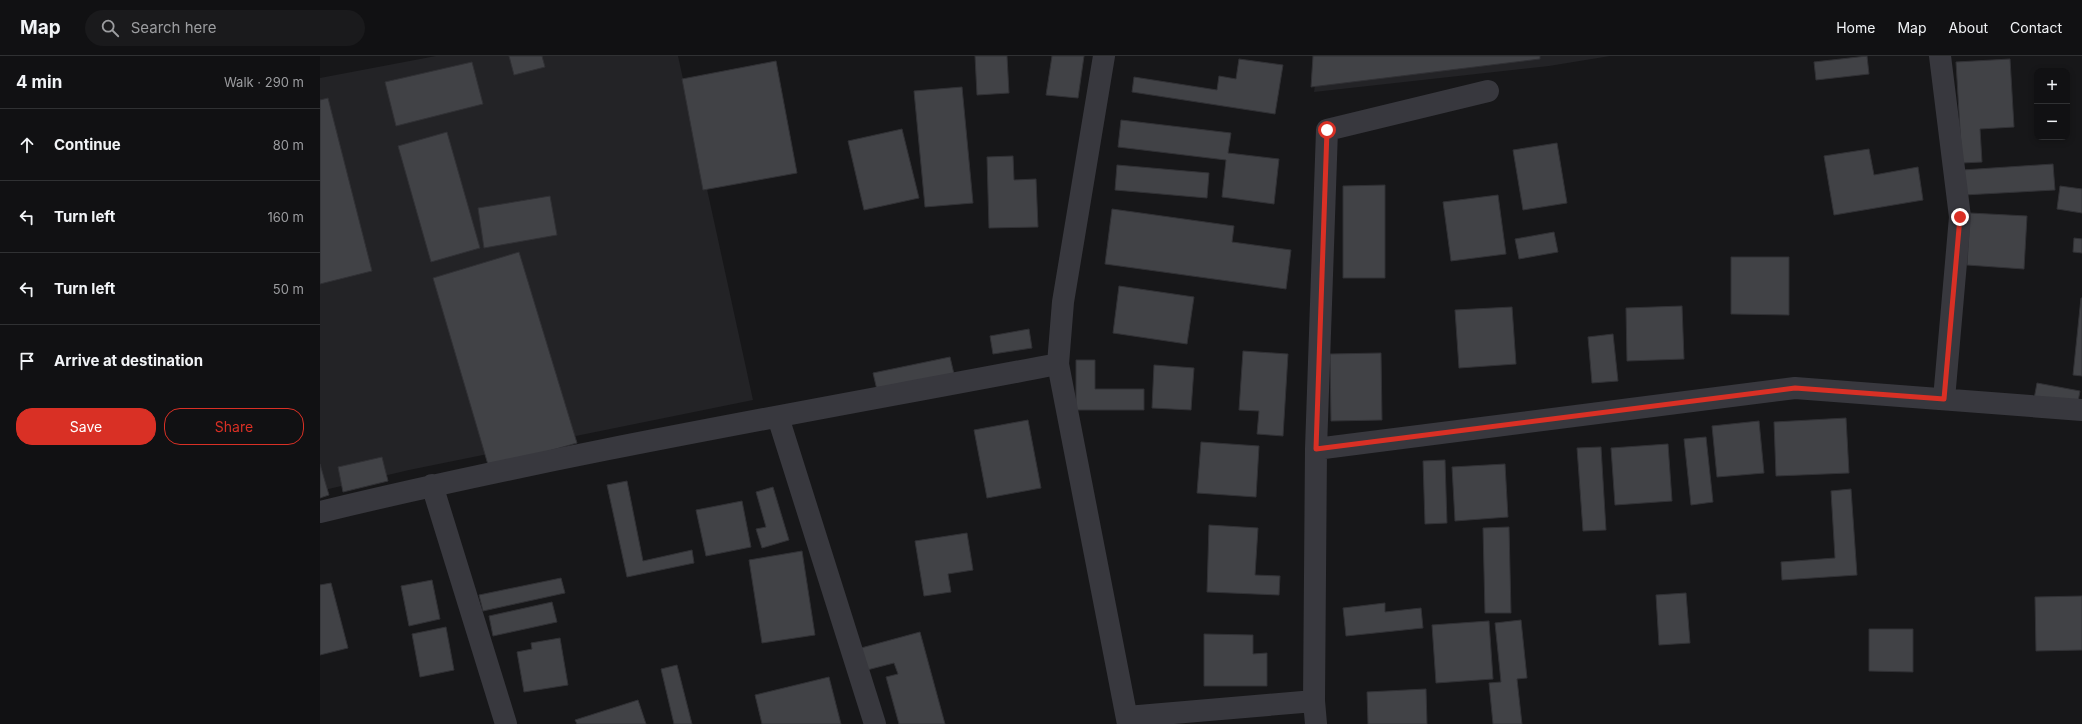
<!DOCTYPE html>
<html lang="en">
<head>
<meta charset="utf-8">
<style>
	:root { --surface:#111113; --page:#1a1a1c; --text:#f1f3f6; --muted:#9c9da0; --line:#303133; --accent:#d93025 }
	body { margin:0; font-family:Inter,sans-serif; background:var(--page); color:var(--text) }
	.controls { position:absolute; right:12px; top:12px; display:grid; overflow:hidden; border-radius:8px; box-shadow:0 2px 6px #0003 }
	.controls button { width:36px; height:36px; display:grid; place-items:center; padding:0; border:0; border-bottom:1px solid var(--line); background:var(--surface); color:var(--text); font:20px sans-serif }
	.stop { position:absolute; width:12px; height:12px; margin:-9px; border:3px solid #d93025; border-radius:50%; background:#fff }
	.stop.end { background:#d93025; border-color:#fff; box-shadow:0 1px 4px #0008 }
	.list { margin:0; padding:0; list-style:none }
	h2 { display:flex; justify-content:space-between; align-items:center; height:52px; margin:0; padding:0 16px; font-size:17px }
	h2 small { font-size:13px; font-weight:400; color:var(--muted) }
	.list li { display:grid; grid-template-columns:26px 1fr auto; gap:12px; align-items:center; box-sizing:border-box; height:72px; padding:0 16px; border-top:1px solid var(--line) }
	.list b { display:block; font-size:15px; white-space:nowrap }
	.list em { font-size:13px; font-style:normal; color:var(--muted) }
	.actions { display:flex; gap:8px; padding:12px 16px }
	.actions a { flex:1; padding:9px 0; border:1px solid var(--accent); border-radius:16px; text-align:center; font-size:14px; color:var(--accent) }
	.actions .main { background:var(--accent); color:#fff }
	.icon { flex:none; width:22px; height:22px; fill:none; stroke:currentColor; stroke-width:2; stroke-linecap:round; stroke-linejoin:round }
	.map { position:relative; flex:none; width:1762px; height:668px; overflow:hidden }
	header { display:flex; align-items:center; gap:24px; box-sizing:border-box; height:56px; padding:0 20px; background:var(--surface); border-bottom:1px solid var(--line) }
	header strong { font-size:19px }
	nav { display:flex; gap:22px; margin-inline-start:auto; font-size:14px }
	.search { width:280px; height:36px; background:var(--page); display:flex; align-items:center; gap:10px; box-sizing:border-box; padding:0 14px; border-radius:22px; color:var(--muted); font-size:15px }
	main { display:flex }
	aside { flex:1; background:var(--surface) }
	.map>svg:first-child { display:block }
	.built { fill:#232326 }
	.building { fill:#414246; stroke:#313135 }
	.lines { fill:none; stroke-linecap:round; stroke-linejoin:round }
	.minor { stroke:#38383e; stroke-width:22 }
	.route { stroke:#d93025; stroke-width:5 }
</style>
</head>
<body>
<header>
<strong>Map</strong>
<div class="search"><svg class="icon" aria-label="search" viewBox="0 0 24 24"><circle cx="10" cy="10" r="6"/><path d="M15 15l6 6"/></svg>Search here</div>
<nav><a>Home</a><a>Map</a><a>About</a><a>Contact</a></nav>
</header>
<main>
<aside>
<h2>4 min<small>Walk · 290 m</small></h2>
<ul class="list">
<li><svg class="icon" aria-label="ahead" viewBox="0 0 24 24"><path d="M12 20V5M6 11l6-6 6 6"/></svg><div><b>Continue</b></div><em>80 m</em></li>
<li><svg class="icon" aria-label="left" viewBox="0 0 24 24"><path d="M17 20v-9H6M10 6l-5 5 5 5"/></svg><div><b>Turn left</b></div><em>160 m</em></li>
<li><svg class="icon" aria-label="left" viewBox="0 0 24 24"><path d="M17 20v-9H6M10 6l-5 5 5 5"/></svg><div><b>Turn left</b></div><em>50 m</em></li>
<li><svg class="icon" aria-label="arrive" viewBox="0 0 24 24"><path d="M6 21V4h12l-3 4 3 4H6"/></svg><div><b>Arrive at destination</b></div></li>
</ul>
<div class="actions"><a class="main">Save</a><a>Share</a></div>
</aside>
<div class="map">
<svg width="1762" height="668" viewBox="0 0 1762 668">
	<rect width="100%" height="100%" fill="#171719"/>
	<path class="built" d="M116,0H358L433,344L89,414L0,435V22Z
		M999,0H1290L1229,10L994,36Z"/>
	<path class="building" d="M189,0H222L225,11L194,19Z
		M655,0H687L689,37L657,39Z
		M732,0H764L758,42L726,39Z
		M993,0H1220V3L991,31Z
		M1547,0L1549,18L1496,24L1494,6Z
		M919,3L963,9L955,58L812,36L814,21L897,34L899,20L916,23Z
		M1690,3L1694,71L1660,73L1662,106L1642,107L1636,6Z
		M456,5L477,117L383,134L362,23Z
		M152,6L163,48L76,70L65,26Z
		M642,31L653,147L605,151L594,35Z
		M8,42L52,215L0,228V44Z
		M801,64L911,77L908,97L959,103L954,148L902,141L906,104L798,91Z
		M582,73L599,142L544,154L528,85Z
		M127,76L160,192L111,206L78,90Z
		M1237,87L1247,147L1203,154L1193,94Z
		M1549,93L1554,119L1598,111L1603,144L1514,159L1504,100Z
		M693,100L694,124L716,123L718,171L669,172L667,101Z
		M1733,108L1735,134L1644,139L1642,114Z
		M797,109L889,117L887,142L795,134Z
		M1065,129V222H1023V130Z
		M1740,130L1762,133V157L1737,153Z
		M1178,139L1186,198L1131,205L1123,146Z
		M230,140L237,179L164,192L158,152Z
		M792,153L914,170L912,186L971,194L966,233L785,208Z
		M1650,157L1707,160L1704,213L1647,209Z
		M1234,176L1238,196L1199,203L1195,183Z
		M1754,182L1762,183V197L1753,196Z
		M199,196L257,387L169,412L113,222Z
		M1411,201H1469V259L1411,258Z
		M799,230L874,241L867,288L793,277Z
		M1761,242H1762V320L1753,319Z
		M1362,250L1364,303L1307,305L1306,252Z
		M1192,251L1196,308L1139,312L1135,254Z
		M709,273L712,292L673,298L670,280Z
		M1293,278L1298,325L1272,327L1268,281Z
		M923,295L968,298L963,380L937,378L939,355L919,354Z
		M1061,297L1062,364L1011,365L1010,298Z
		M630,301L634,318L557,334L553,317Z
		M756,304H775V333H824V354H756Z
		M834,309L874,312L871,354L832,352Z
		M1717,327L1760,335L1757,351L1714,343Z
		M1526,362L1529,417L1456,420L1454,366Z
		M708,364L721,432L667,442L654,374Z
		M1439,365L1444,417L1397,421L1392,370Z
		M1386,381L1393,446L1371,449L1364,383Z
		M881,386L939,390L936,441L877,437Z
		M1348,388L1352,445L1295,449L1291,392Z
		M1281,391L1286,474L1263,475L1257,392Z
		M62,401L68,425L23,436L18,411Z
		M1125,404L1127,467L1105,468L1103,405Z
		M0,408L9,439L0,442Z
		M1185,408L1188,461L1135,465L1132,411Z
		M307,425L323,505L372,494L374,507L307,521L287,429Z
		M453,431L469,484L442,492L436,473L446,471L436,436Z
		M1531,433L1537,519L1462,524L1461,506L1515,502L1511,435Z
		M422,445L431,491L386,500L376,454Z
		M889,469L938,472L935,519L960,520L959,539L887,536Z
		M1189,471L1191,557H1165L1163,472Z
		M647,477L653,514L628,518L631,536L604,540L595,485Z
		M482,495L495,579L442,587L429,504Z
		M241,522L245,537L163,555L159,539Z
		M112,524L120,563L89,570L81,530Z
		M11,527L28,592L0,599V529Z
		M1366,537L1370,587L1339,589L1336,539Z
		M1762,540V594L1716,595L1715,541Z
		M232,546L237,566L173,580L169,560Z
		M1065,547V556L1101,552L1103,572L1026,580L1023,552Z
		M1201,564L1207,622L1197,623L1202,668H1173L1169,627L1181,626L1175,567Z
		M1169,565L1173,623L1116,627L1112,569Z
		M126,571L134,614L100,621L92,578Z
		M1549,573H1593V616L1549,615Z
		M600,576L625,668H579L566,621L578,618L574,607L547,614L541,592Z
		M884,578L933,579V598L947,597V630H884Z
		M240,582L248,629L204,636L197,596L212,593L211,587Z
		M357,609L372,668H354L341,613Z
		M509,621L521,668H442L435,639Z
		M1106,633L1107,668H1048L1047,636Z
		M318,644L326,668H257L255,664Z"/>
	<g class="lines">
		<path class="minor" d="M784,0L743,246L738,308L808,668
			M1620,0L1640,161L1624,343
			M458,361L555,668
			M996,393L1475,332L1762,354
			M112,429L186,668
			M0,456C244,397 491,355 738,308
			M807,661L994,645
			M996,668L994,645L996,393L1007,74L1168,35"/>
	</g>
	<g class="lines">
		<path class="route" d="M1007,74L996,393L1475,332L1624,343L1640,161"/>
	</g>
</svg>
<div class="controls">
<button>+</button>
<button>−</button>
</div>
<div class="stop" style="left:1007px;top:74px"></div>
<div class="stop end" style="left:1640px;top:161px"></div>
</div>
</main>
</body>
</html>
